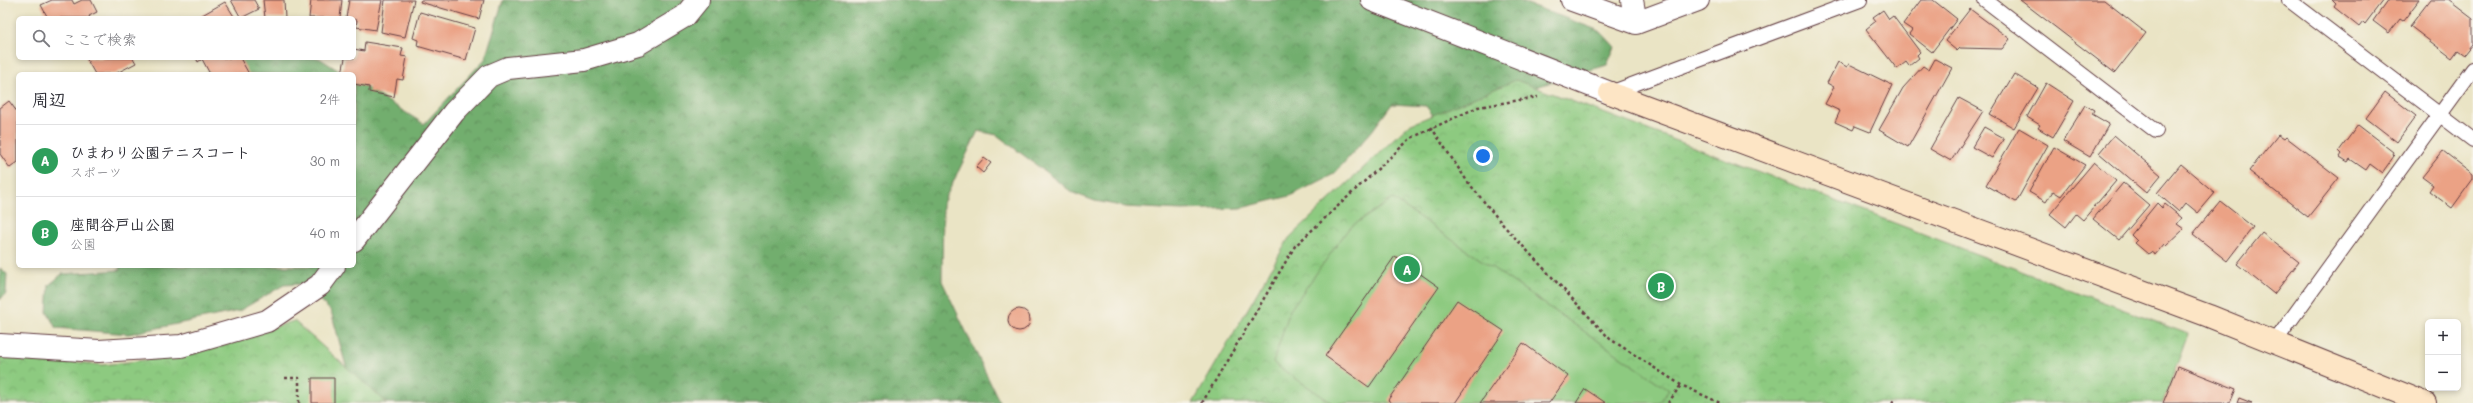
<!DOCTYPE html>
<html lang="ja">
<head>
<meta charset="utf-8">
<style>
	:root { --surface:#fff; --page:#f7f7f7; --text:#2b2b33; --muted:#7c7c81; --line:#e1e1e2; --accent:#d1495b }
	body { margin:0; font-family:Mali,"Klee One",sans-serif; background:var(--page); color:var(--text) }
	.controls { position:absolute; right:12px; bottom:12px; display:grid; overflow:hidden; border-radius:6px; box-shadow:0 2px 6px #0003 }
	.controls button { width:36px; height:36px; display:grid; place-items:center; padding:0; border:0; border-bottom:1px solid var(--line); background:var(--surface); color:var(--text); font:20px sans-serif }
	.you { position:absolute; left:1483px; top:156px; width:14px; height:14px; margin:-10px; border:3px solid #fff; border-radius:50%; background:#1a73e8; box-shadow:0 0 0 6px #1a73e833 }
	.badge { display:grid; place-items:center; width:26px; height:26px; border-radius:50%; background:var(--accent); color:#fff; font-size:13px; font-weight:700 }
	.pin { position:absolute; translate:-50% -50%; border:2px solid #fff; box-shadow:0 1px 4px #0006 }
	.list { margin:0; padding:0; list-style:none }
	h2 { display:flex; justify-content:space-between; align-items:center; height:52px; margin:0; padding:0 16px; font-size:17px }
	h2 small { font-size:13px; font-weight:400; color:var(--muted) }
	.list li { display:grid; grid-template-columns:26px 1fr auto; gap:12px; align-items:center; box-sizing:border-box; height:72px; padding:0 16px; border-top:1px solid var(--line) }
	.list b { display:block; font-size:15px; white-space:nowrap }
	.list p { margin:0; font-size:13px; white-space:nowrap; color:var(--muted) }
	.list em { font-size:13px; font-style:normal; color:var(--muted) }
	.icon { flex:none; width:22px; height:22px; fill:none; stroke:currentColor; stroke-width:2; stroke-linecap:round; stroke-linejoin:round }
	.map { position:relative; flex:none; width:2473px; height:403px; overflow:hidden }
	.search { position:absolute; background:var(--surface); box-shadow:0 2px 6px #0003; left:16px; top:16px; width:340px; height:44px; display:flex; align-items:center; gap:10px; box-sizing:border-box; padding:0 14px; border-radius:6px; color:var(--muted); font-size:15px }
	.panel { position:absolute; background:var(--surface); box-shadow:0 2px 6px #0003; left:16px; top:72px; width:340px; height:196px; border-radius:6px }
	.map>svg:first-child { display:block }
	.forest { fill:url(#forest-crowns); stroke:#5e664c }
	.park { fill:url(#park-crowns); stroke:#6c7456 }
	.pitch { fill:#8dca80; stroke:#6c7456 }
	.building { fill:#eba285 }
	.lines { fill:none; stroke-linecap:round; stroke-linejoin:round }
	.lane-casing { stroke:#623d42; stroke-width:16 }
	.street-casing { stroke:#623d42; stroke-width:24 }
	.secondary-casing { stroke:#623d42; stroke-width:24 }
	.path { stroke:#623d42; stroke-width:2.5; stroke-dasharray:3 3; stroke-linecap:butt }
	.lane { stroke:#fff; stroke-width:14 }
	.street { stroke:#fff; stroke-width:22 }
	.secondary { stroke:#fde5c5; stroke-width:22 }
</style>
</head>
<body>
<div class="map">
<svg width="2473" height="403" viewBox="0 0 2473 403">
	<defs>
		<pattern id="forest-crowns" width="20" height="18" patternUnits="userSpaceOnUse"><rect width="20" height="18" fill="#72ae6e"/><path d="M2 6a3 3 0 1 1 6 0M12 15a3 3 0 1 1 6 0" fill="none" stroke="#608d5b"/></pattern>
		<pattern id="park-crowns" width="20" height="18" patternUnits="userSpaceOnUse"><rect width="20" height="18" fill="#8dca80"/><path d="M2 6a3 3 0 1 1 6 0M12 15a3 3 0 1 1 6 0" fill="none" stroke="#7bad6f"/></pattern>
	</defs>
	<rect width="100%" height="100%" fill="#f7f3e8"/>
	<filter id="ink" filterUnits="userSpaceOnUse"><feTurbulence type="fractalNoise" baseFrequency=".025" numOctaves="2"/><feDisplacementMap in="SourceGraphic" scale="8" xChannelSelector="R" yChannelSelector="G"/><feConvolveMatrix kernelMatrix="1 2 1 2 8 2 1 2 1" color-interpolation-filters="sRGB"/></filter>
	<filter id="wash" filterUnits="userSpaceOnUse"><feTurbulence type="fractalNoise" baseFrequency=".012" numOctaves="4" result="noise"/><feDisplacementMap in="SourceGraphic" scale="16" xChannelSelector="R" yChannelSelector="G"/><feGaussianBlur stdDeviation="0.9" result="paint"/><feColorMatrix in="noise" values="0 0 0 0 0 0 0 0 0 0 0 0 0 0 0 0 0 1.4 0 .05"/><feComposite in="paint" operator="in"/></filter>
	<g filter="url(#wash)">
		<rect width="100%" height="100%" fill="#eae4c5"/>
		<path class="forest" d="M503,0H1517L1600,31L1615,47L1607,65L1523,91L1478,176L1426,106L1392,104L1372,131L1334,174L1290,196L1241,208L1182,210L1126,207L1095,201L1073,193L997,135L978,131L943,203L942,281L1000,403H356L331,311L302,284L284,285L239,311L129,334L56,328L47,312L49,285L62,274L120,270L119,266H354V80L424,124L485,59Z
			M240,58H319L344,74H203Z
			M0,268L7,274L6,293L0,300Z"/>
		<path class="park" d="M1516,80L2188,334L2163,403H1193L1289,238L1409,125Z
			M294,321L387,403H0V353L102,365L179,356Z"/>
		<path class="pitch" d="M1393,199L1669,390L1659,403H1332L1273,363L1290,310L1349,228Z"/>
		<g id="blocks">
			<path class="building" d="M52,0H72L74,4L82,0H91L97,12L89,16L90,18H48L41,5Z
				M231,0H254L259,9L241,18Z
				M263,0H284L285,18H265Z
				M311,0H342L340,18H309Z
				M349,0H382L376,30L356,27L357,20L346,18Z
				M385,0H414L405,37L381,32Z
				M421,0H484L479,19L420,2Z
				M1921,0H1933L1957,19L1932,52L1909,34L1912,30L1903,24Z
				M2020,0H2104L2146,33L2115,73Z
				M2332,0H2383L2365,24L2363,22L2359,27L2334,7L2336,4Z
				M2388,0H2419L2403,21L2400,19L2389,33L2373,21Z
				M2430,0H2448L2473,19V45L2465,55L2458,50L2452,58L2410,26Z
				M225,2L235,18H197Z
				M1970,9L2010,39L2002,49L1960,48L1957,51L1945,41Z
				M1883,10L1889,19L1893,16L1920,52L1917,55L1919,58L1909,66L1906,62L1897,69L1866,29L1876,21L1873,17Z
				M420,12L475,28L466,60L417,46L418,40L413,38Z
				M365,42L403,48L401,56L407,57L403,80L397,79L394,97L369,92V87L354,84V74H342L345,58H354V49L364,51Z
				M86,58H133L136,63L115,74H95Z
				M196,58H240L249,74H210L202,59L198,62Z
				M1935,59L1952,68L1908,147L1879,130L1903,88L1923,66L1929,70Z
				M1838,62L1847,67L1849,64L1892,85L1870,132L1855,126L1853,130L1835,122L1840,111L1825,104L1834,87L1827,83Z
				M2014,74L2038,88L2014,128L1990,114Z
				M2046,83L2074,101L2053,137L2038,128L2040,125L2027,117Z
				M2385,92L2416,116L2397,142L2366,118Z
				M1959,98L1983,111L1951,161L1930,149Z
				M9,101L18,113V162L10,168L0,154V108Z
				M2085,105L2094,110L2092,114L2109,124L2090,157L2063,141Z
				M2358,125L2393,152L2392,154L2394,156L2382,173L2370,164L2366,170L2350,159L2348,162L2340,157L2342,154L2339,151Z
				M1984,127L2004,138L1992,158L1972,147Z
				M2019,128L2048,145L2016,202L1986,185Z
				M2114,135L2161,175L2146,193L2099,153Z
				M2278,135L2284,139L2286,137L2339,178L2308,217L2249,171Z
				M2054,147L2085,165L2061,196L2053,191L2046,202L2029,192Z
				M2443,151L2473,174V179L2452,208L2429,191L2433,185L2422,177Z
				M984,158L991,163L983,173L976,167Z
				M2094,162L2116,181L2083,220L2076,214L2066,227L2050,214Z
				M2181,164L2215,193L2198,213L2186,203L2179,212L2157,193Z
				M2123,183L2149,205L2119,240L2093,219Z
				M2220,201L2253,227L2227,261L2193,234Z
				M2157,203L2162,208L2165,204L2182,218L2177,224L2184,229L2166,246L2164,244L2155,255L2151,252L2148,254L2135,243L2137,241L2131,235Z
				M2262,233L2299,262L2274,294L2237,264Z
				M1395,256L1439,287L1369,387L1325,356Z
				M1457,300L1504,331L1455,403H1392L1388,400Z
				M1008 320a11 11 0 1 1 22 0a11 11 0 1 1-22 0Z
				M1523,343L1568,376L1549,403H1480Z
				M2178,366L2236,389L2230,403H2163Z
				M312,378H334V403H312Z
				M1585,389L1606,403H1576Z
				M2239,398L2252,403H2237Z"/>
		</g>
	</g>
	<g filter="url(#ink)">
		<use href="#blocks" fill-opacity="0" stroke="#623d42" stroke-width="1"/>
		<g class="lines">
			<defs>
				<path id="lane" d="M1985,0L2156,131
					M2289,0L2473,140
					M1610,93L1860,0
					M2274,343L2473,69"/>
				<path id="street" d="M1372,0L1610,93
					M1572,0L1636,23L1698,0
					M1632,0L1636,23
					M354,240L454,112L489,76L508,68L584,60L638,44L685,16L698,0
					M0,345L99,351L181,346L267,321L320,285L334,266"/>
				<path id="secondary" d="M1610,93L2209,316L2425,403"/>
			</defs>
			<use href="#lane" class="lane-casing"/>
			<use href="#street" class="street-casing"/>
			<use href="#secondary" class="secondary-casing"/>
			<path class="path" d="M1431,127L1467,181L1504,226L1610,339L1681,385L1720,403
				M285,378H299V403
				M1202,403L1295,246L1411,138L1478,107L1538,97
				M1668,403L1681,385
				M1892,403L1895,398"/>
			<use href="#lane" class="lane"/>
			<use href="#street" class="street"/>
			<use href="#secondary" class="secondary"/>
		</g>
	</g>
</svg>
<div class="controls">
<button>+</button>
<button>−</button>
</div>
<div class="you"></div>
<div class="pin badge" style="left:1407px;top:269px;background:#2e9e5b">A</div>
<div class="pin badge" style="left:1661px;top:286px;background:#2e9e5b">B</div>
<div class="search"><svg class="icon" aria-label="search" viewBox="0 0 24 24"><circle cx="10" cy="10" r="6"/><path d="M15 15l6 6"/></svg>ここで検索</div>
<section class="panel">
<h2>周辺<small>2件</small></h2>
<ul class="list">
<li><span class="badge" style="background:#2e9e5b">A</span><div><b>ひまわり公園テニスコート</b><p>スポーツ</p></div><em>30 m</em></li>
<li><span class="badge" style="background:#2e9e5b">B</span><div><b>座間谷戸山公園</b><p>公園</p></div><em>40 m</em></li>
</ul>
</section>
</div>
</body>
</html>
